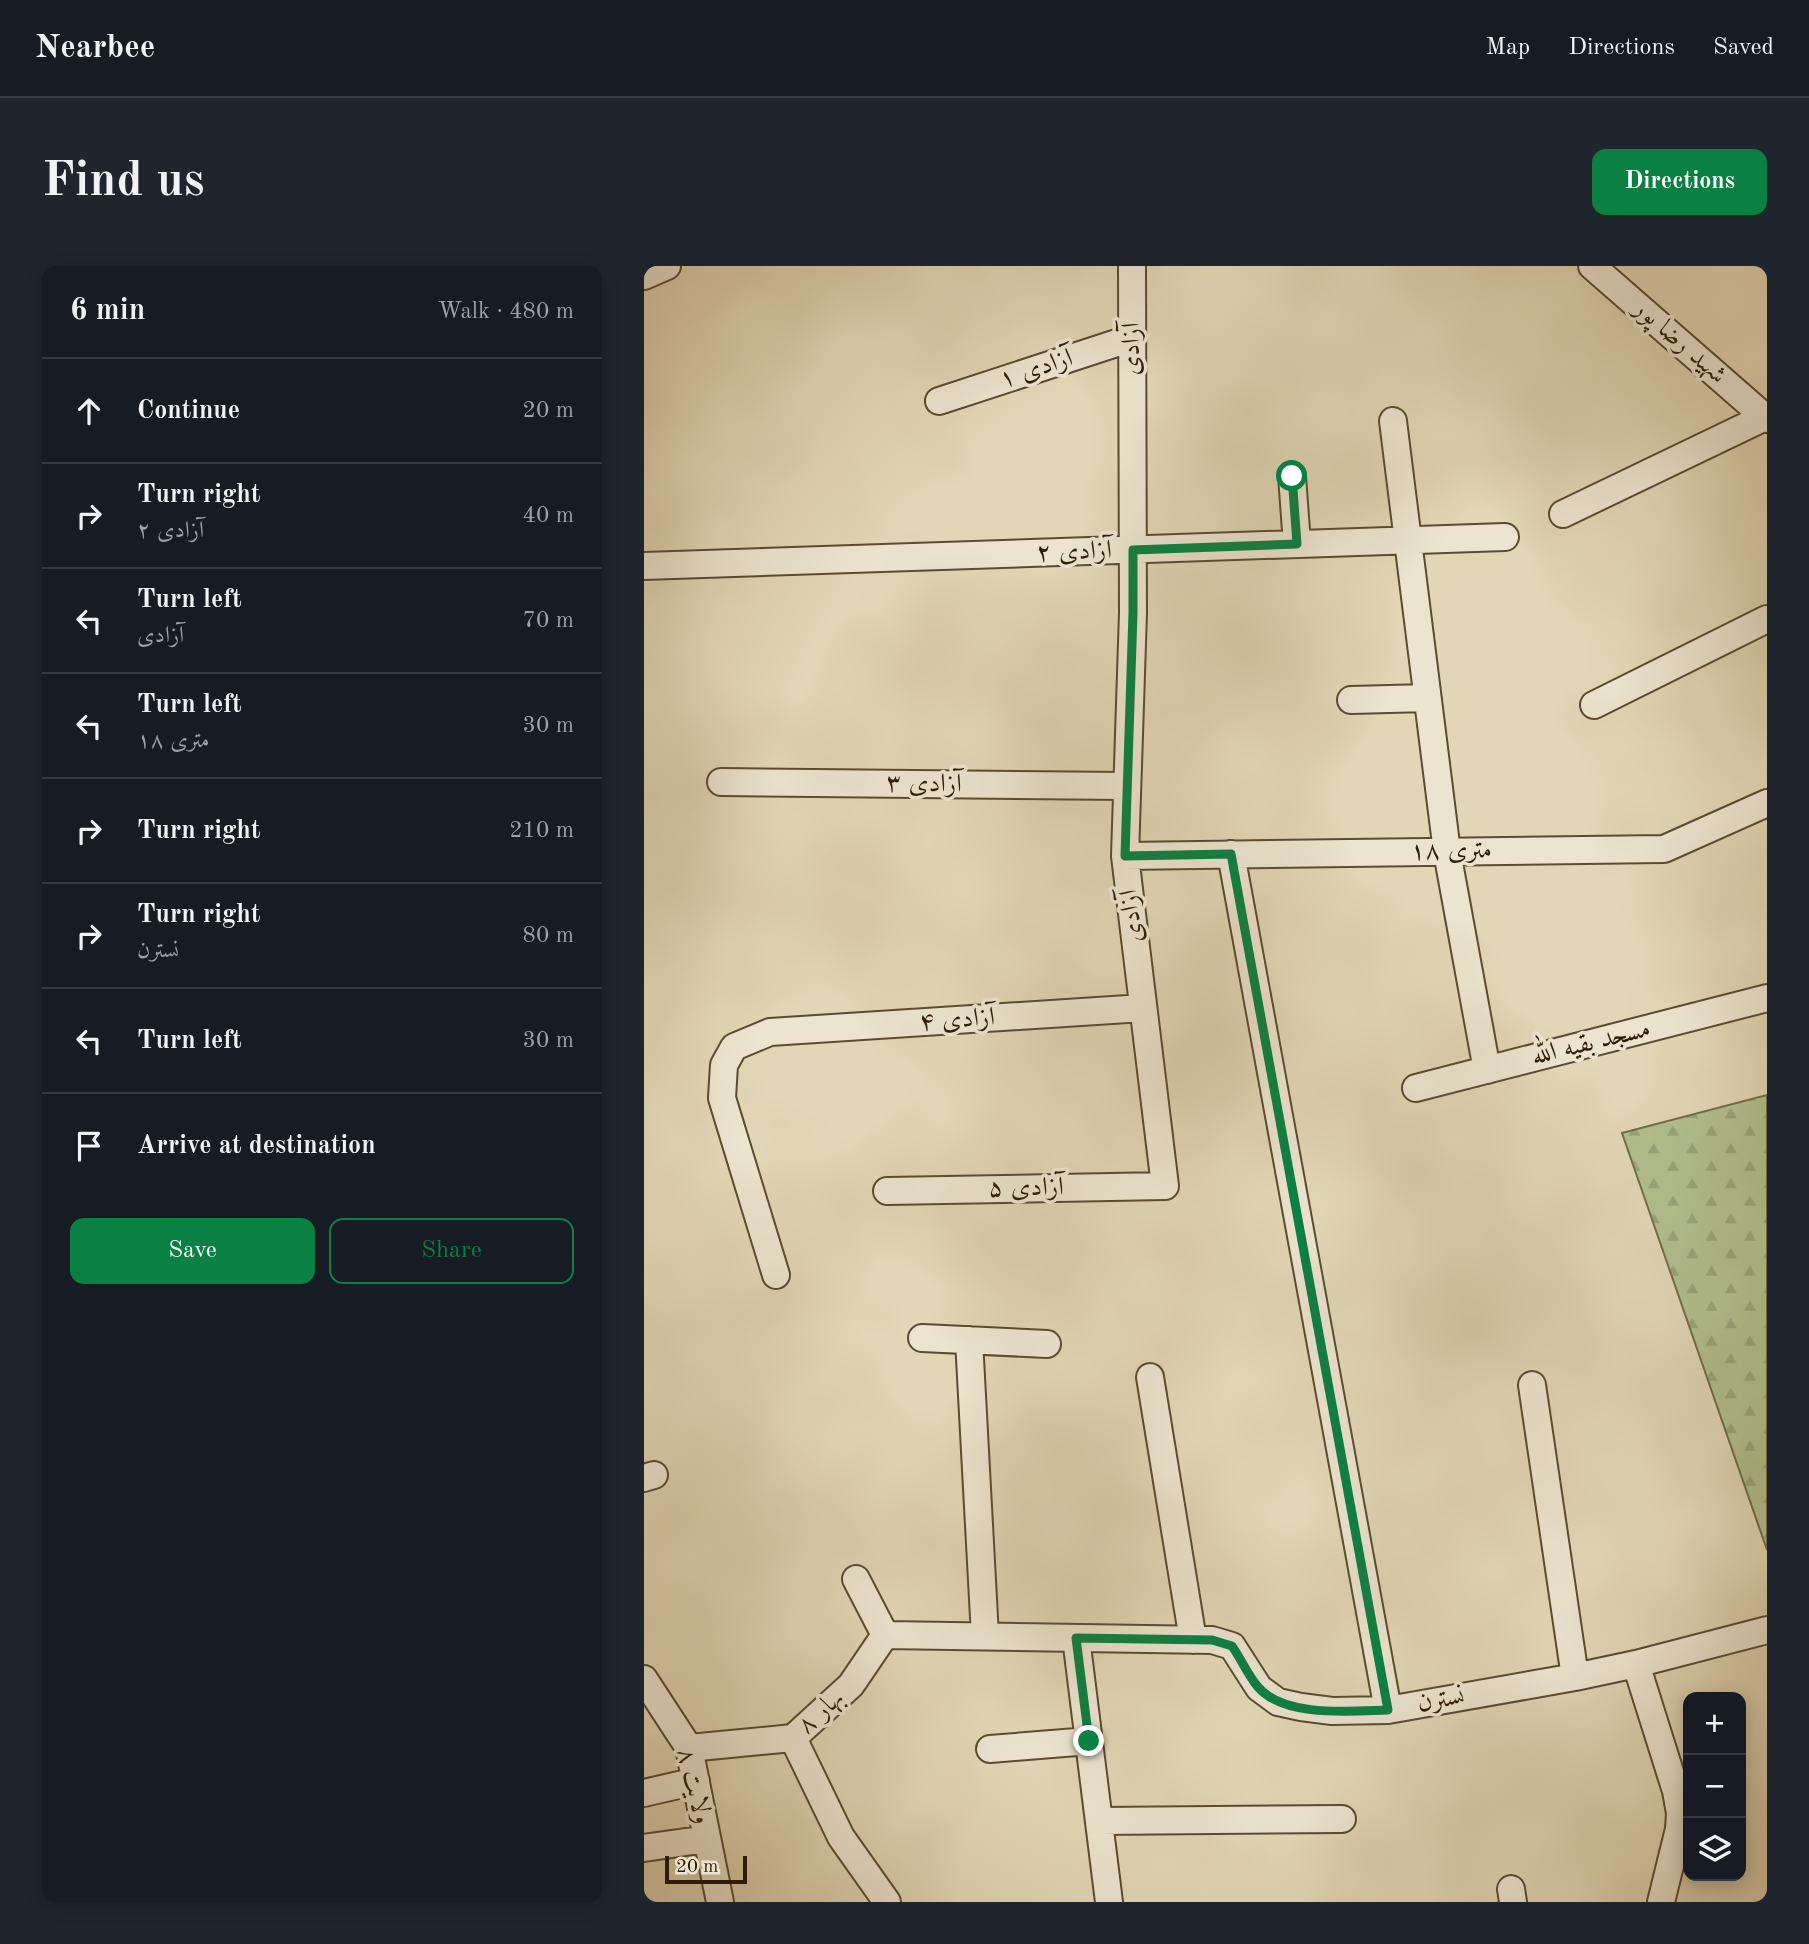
<!DOCTYPE html>
<html lang="en">
<head>
<meta charset="utf-8">
<style>
	:root { --surface:#171b24; --page:#20242c; --text:#f1f3f6; --muted:#9ea1a6; --line:#363941; --accent:#0b8043 }
	body { margin:0; font-family:"Old Standard TT",Amiri,serif; background:var(--page); color:var(--text) }
	.controls { position:absolute; right:21px; bottom:21px; display:grid; overflow:hidden; border-radius:14px; box-shadow:0 4px 18px #0003 }
	.controls button { width:63px; height:63px; display:grid; place-items:center; padding:0; border:0; border-bottom:2px solid var(--line); background:var(--surface); color:var(--text); font:35px sans-serif }
	.scale { position:absolute; left:21px; bottom:18px; width:82px; box-sizing:border-box; padding-left:7px; border:4px solid #2e1d04; border-top:0; font-size:19px; line-height:24px; white-space:nowrap; color:#2e1d04; -webkit-text-stroke:5px #ece4cf; paint-order:stroke }
	.stop { position:absolute; width:21px; height:21px; margin:-16px; border:5px solid #0b8043; border-radius:50%; background:#fff }
	.stop.end { background:#0b8043; border-color:#fff; box-shadow:0 2px 7px #0008 }
	.list { margin:0; padding:0; list-style:none }
	h2 { display:flex; justify-content:space-between; align-items:center; height:91px; margin:0; padding:0 28px; font-size:30px }
	h2 small { font-size:23px; font-weight:400; color:var(--muted) }
	.list li { display:grid; grid-template-columns:46px 1fr auto; gap:21px; align-items:center; box-sizing:border-box; height:105px; padding:0 28px; border-top:2px solid var(--line) }
	.list b { display:block; font-size:26px; white-space:nowrap }
	.list p { margin:0; font-size:23px; white-space:nowrap; color:var(--muted) }
	.list em { font-size:23px; font-style:normal; color:var(--muted) }
	.actions { display:flex; gap:14px; padding:21px 28px }
	.actions a { flex:1; padding:16px 0; border:2px solid var(--accent); border-radius:14px; text-align:center; font-size:24px; color:var(--accent) }
	.actions .main { background:var(--accent); color:#fff }
	.icon { flex:none; width:38px; height:38px; fill:none; stroke:currentColor; stroke-width:2; stroke-linecap:round; stroke-linejoin:round }
	.map { position:relative; flex:none; width:1123px; height:1636px; overflow:hidden; border-radius:14px }
	header { display:flex; align-items:center; gap:42px; box-sizing:border-box; height:98px; padding:0 35px; background:var(--surface); border-bottom:2px solid var(--line) }
	header strong { font-size:33px }
	nav { display:flex; gap:38px; margin-inline-start:auto; font-size:24px }
	.intro { display:flex; align-items:center; justify-content:space-between; box-sizing:border-box; height:168px; padding:0 42px }
	h1 { margin:0; font-size:49px }
	.button { padding:18px 32px; border-radius:14px; background:var(--accent); color:#fff; font-size:24px; font-weight:700 }
	main { display:flex; gap:42px; padding:0 42px }
	aside { flex:1; background:var(--surface); border-radius:14px; box-shadow:0 4px 18px #0003 }
	.map>svg:first-child { display:block }
	.forest { fill:url(#forest-firs); stroke:#706e4a; stroke-width:2 }
	.lines { fill:none; stroke-linecap:round; stroke-linejoin:round }
	.minor-casing { stroke:#5b4b30; stroke-width:30 }
	.minor { stroke:#ece4cf; stroke-width:26 }
	.route { stroke:#0b8043; stroke-width:9 }
	.labels { text-anchor:middle; dominant-baseline:central; stroke-width:7; stroke-linejoin:round; paint-order:stroke }
	.street-label { font-size:26px; fill:#2e1d04; stroke:#ece4cf }
</style>
</head>
<body>
<header>
<strong>Nearbee</strong>
<nav><a>Map</a><a>Directions</a><a>Saved</a></nav>
</header>
<div class="intro"><h1>Find us</h1><a class="button">Directions</a></div>
<main>
<aside>
<h2>6 min<small>Walk · 480 m</small></h2>
<ul class="list">
<li><svg class="icon" aria-label="ahead" viewBox="0 0 24 24"><path d="M12 20V5M6 11l6-6 6 6"/></svg><div><b>Continue</b></div><em>20 m</em></li>
<li><svg class="icon" aria-label="right" viewBox="0 0 24 24"><path d="M7 20v-9h11M14 6l5 5-5 5"/></svg><div><b>Turn right</b><p>آزادی ۲</p></div><em>40 m</em></li>
<li><svg class="icon" aria-label="left" viewBox="0 0 24 24"><path d="M17 20v-9H6M10 6l-5 5 5 5"/></svg><div><b>Turn left</b><p>آزادی</p></div><em>70 m</em></li>
<li><svg class="icon" aria-label="left" viewBox="0 0 24 24"><path d="M17 20v-9H6M10 6l-5 5 5 5"/></svg><div><b>Turn left</b><p>۱۸ متری</p></div><em>30 m</em></li>
<li><svg class="icon" aria-label="right" viewBox="0 0 24 24"><path d="M7 20v-9h11M14 6l5 5-5 5"/></svg><div><b>Turn right</b></div><em>210 m</em></li>
<li><svg class="icon" aria-label="right" viewBox="0 0 24 24"><path d="M7 20v-9h11M14 6l5 5-5 5"/></svg><div><b>Turn right</b><p>نسترن</p></div><em>80 m</em></li>
<li><svg class="icon" aria-label="left" viewBox="0 0 24 24"><path d="M17 20v-9H6M10 6l-5 5 5 5"/></svg><div><b>Turn left</b></div><em>30 m</em></li>
<li><svg class="icon" aria-label="arrive" viewBox="0 0 24 24"><path d="M6 21V4h12l-3 4 3 4H6"/></svg><div><b>Arrive at destination</b></div></li>
</ul>
<div class="actions"><a class="main">Save</a><a>Share</a></div>
</aside>
<div class="map">
<svg width="1123" height="1636" viewBox="0 0 1123 1636">
	<defs>
		<pattern id="forest-firs" width="22" height="20" patternUnits="userSpaceOnUse" patternTransform="scale(1.75)"><rect width="22" height="20" fill="#b1be8f"/><path d="M5 1l3.5 6h-7zM16 11l3.5 6h-7z" fill="#99a37a"/></pattern>
	</defs>
	<rect width="100%" height="100%" fill="#e1d6b5"/>
	<filter id="stains"><feTurbulence type="fractalNoise" baseFrequency=".00286" numOctaves="4"/><feColorMatrix values="0 0 0 0 .2 0 0 0 0 .09 0 0 0 0 .02 0 0 0 .5 -.17"/></filter>
	<radialGradient id="worn" r=".72"><stop offset=".6" stop-color="#630" stop-opacity="0"/><stop offset="1" stop-color="#630" stop-opacity=".3"/></radialGradient>
	<path class="forest" d="M1123,829V1284L978,867Z"/>
	<g class="lines">
		<defs>
			<path id="minor" d="M948,0L1123,153
				M0,10L23,0
				M295,135L488,72
				M749,155L803,586L843,804
				M648,210L653,278
				M919,248L1121,151
				M0,300L861,271
				M707,434L783,432
				M950,439L1123,353
				M77,516L482,520
				M587,588L744,1444
				M481,590L1020,583L1123,537
				M772,822L1123,732
				M243,925L521,920L481,590L489,347L488,0
				M132,1009L78,832L80,799L90,781L126,766L499,742
				M278,1072L403,1078
				M325,1074L341,1370
				M506,1111L549,1374
				M888,1119L931,1411
				M0,1212L10,1209
				M212,1313L241,1369
				M241,1369L568,1374L588,1380L615,1422L634,1436L657,1441L688,1445L744,1444L931,1411L992,1398L1123,1364
				M432,1372L465,1636
				M992,1398L1032,1525L1036,1547L1035,1563L1017,1636
				M0,1413L45,1482L76,1636
				M149,1472L197,1571L243,1636
				M45,1482L149,1472L207,1419L241,1369
				M346,1483L445,1475
				M0,1527L52,1515
				M455,1555L698,1553
				M0,1582L63,1573
				M867,1623L869,1636"/>
		</defs>
		<use href="#minor" class="minor-casing"/>
		<use href="#minor" class="minor"/>
	</g>
	<g class="lines">
		<path class="route" d="M445,1475L432,1372L568,1374L588,1380C597,1393 604,1409 614,1421C641,1452 707,1445 744,1444L587,588L481,590L489,347V284L653,278L648,210"/>
	</g>
	<g class="labels">
		<g class="street-label">
			<text transform="translate(1036 76) rotate(41)">شهید رضا پور</text>
			<text transform="translate(488 83) rotate(-90)">آزادی</text>
			<text transform="translate(392 103) rotate(-18)">آزادی ۱</text>
			<text transform="translate(430 286) rotate(-2)">آزادی ۲</text>
			<text transform="translate(280 518) rotate(1)">آزادی ۳</text>
			<text transform="translate(807 585) rotate(-1)">۱۸ متری</text>
			<text transform="translate(488 650) rotate(-97)">آزادی</text>
			<text transform="translate(313 754) rotate(-4)">آزادی ۴</text>
			<text transform="translate(947 777) rotate(-14)">مسجد بقیه الله</text>
			<text transform="translate(382 922) rotate(-1)">آزادی ۵</text>
			<text transform="translate(797 1434) rotate(-10)">نسترن</text>
			<text transform="translate(177 1446) rotate(-42)">بهار ۸</text>
			<text transform="translate(50 1520) rotate(76)">ولایت ۸</text>
		</g>
	</g>
	<rect width="100%" height="100%" filter="url(#stains)"/>
	<rect width="100%" height="100%" fill="url(#worn)"/>
</svg>
<div class="controls">
<button>+</button>
<button>−</button>
<button><svg class="icon" aria-label="layers" viewBox="0 0 24 24"><path d="M12 4l9 5-9 5-9-5zM3 14l9 5 9-5"/></svg></button>
</div>
<div class="scale">20 m</div>
<div class="stop" style="left:648px;top:210px"></div>
<div class="stop end" style="left:445px;top:1475px"></div>
</div>
</main>
</body>
</html>
